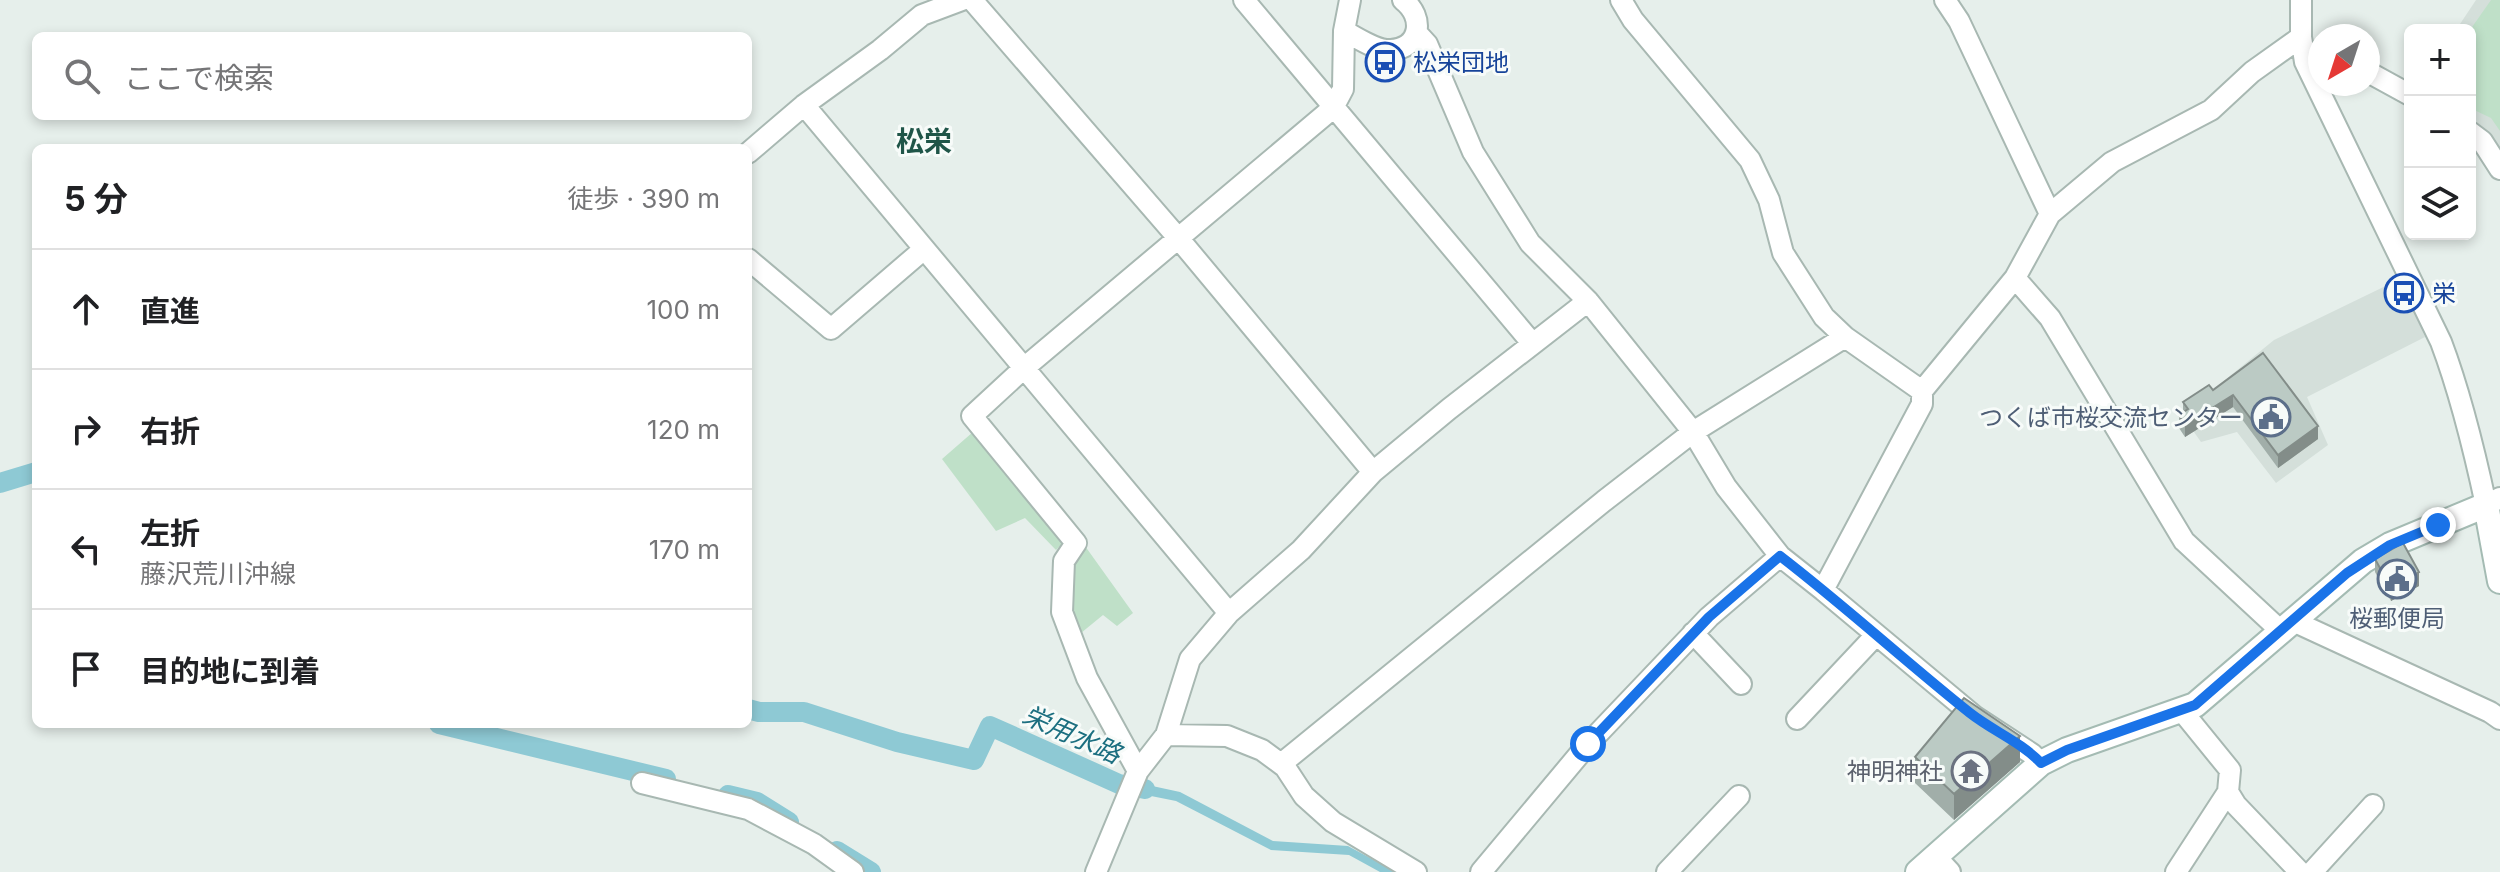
<!DOCTYPE html>
<html lang="ja">
<head>
<meta charset="utf-8">
<style>
	:root { --surface:#fff; --page:#f6f6f6; --text:#202124; --muted:#757577; --line:#e0e0e0 }
	body { margin:0; font-family:Inter,"Noto Sans JP",sans-serif; background:var(--page); color:var(--text) }
	.controls { position:absolute; right:24px; top:24px; display:grid; overflow:hidden; border-radius:12px; box-shadow:0 4px 12px #0003 }
	.controls button { width:72px; height:72px; display:grid; place-items:center; padding:0; border:0; border-bottom:2px solid var(--line); background:var(--surface); color:var(--text); font:40px sans-serif }
	.compass { position:absolute; left:2308px; top:24px; width:72px; height:72px; border-radius:50%; background:var(--surface); box-shadow:0 4px 12px #0003; rotate:219deg }
	.stop { position:absolute; width:24px; height:24px; margin:-18px; border:6px solid #1a73e8; border-radius:50%; background:#fff }
	.stop.end { background:#1a73e8; border-color:#fff; box-shadow:0 2px 8px #0008 }
	.list { margin:0; padding:0; list-style:none }
	h2 { display:flex; justify-content:space-between; align-items:center; height:104px; margin:0; padding:0 32px; font-size:34px }
	h2 small { font-size:26px; font-weight:400; color:var(--muted) }
	.list li { display:grid; grid-template-columns:52px 1fr auto; gap:24px; align-items:center; box-sizing:border-box; height:120px; padding:0 32px; border-top:2px solid var(--line) }
	.list b { display:block; font-size:30px; white-space:nowrap }
	.list p { margin:0; font-size:26px; white-space:nowrap; color:var(--muted) }
	.list em { font-size:26px; font-style:normal; color:var(--muted) }
	.icon { flex:none; width:44px; height:44px; fill:none; stroke:currentColor; stroke-width:2; stroke-linecap:round; stroke-linejoin:round }
	.map { position:relative; flex:none; width:2500px; height:872px; overflow:hidden }
	.search { position:absolute; background:var(--surface); box-shadow:0 4px 12px #0003; left:32px; top:32px; width:720px; height:88px; display:flex; align-items:center; gap:20px; box-sizing:border-box; padding:0 28px; border-radius:12px; color:var(--muted); font-size:30px }
	.panel { position:absolute; background:var(--surface); box-shadow:0 4px 12px #0003; left:32px; top:144px; width:720px; height:584px; border-radius:12px }
	.map>svg:first-child { display:block }
	.built { fill:#d4dfda }
	.green { fill:#bfe0c8 }
	.water { fill:#8ec9d4 }
	.lines { fill:none; stroke-linecap:round; stroke-linejoin:round }
	.canal { stroke:#8ec9d4; stroke-width:20 }
	.street-casing { stroke:#a8b8b2; stroke-width:24 }
	.secondary-casing { stroke:#a4bbb3; stroke-width:28 }
	.street { stroke:#fff; stroke-width:20 }
	.secondary { stroke:#fff; stroke-width:24 }
	.wall { fill:#a1aea9 }
	.shaded-wall { fill:#838d89 }
	.building { fill:#bbcac4; stroke:#838d89; stroke-width:2 }
	.route { stroke:#1a73e8; stroke-width:10 }
	.labels { text-anchor:middle; dominant-baseline:central; stroke-width:6; stroke-linejoin:round; paint-order:stroke }
	.transit-label { font-size:24px; fill:#164399; stroke:#f7fbf9; text-anchor:start }
	.service-label { font-size:24px; fill:#4e5e75; stroke:#f7fbf9; text-anchor:end }
	.worship-label { font-size:24px; fill:#5b616d; stroke:#f7fbf9; text-anchor:end }
	.water-label { font-size:26px; font-style:italic; fill:#1c6f80; stroke:#f7fbf9 }
	.quarter-label { font-size:28px; font-weight:bold; fill:#1f5548; stroke:#f7fbf9 }
</style>
</head>
<body>
<div class="map">
<svg width="2500" height="872" viewBox="0 0 2500 872">
	<rect width="100%" height="100%" fill="#e6efeb"/>
	<path class="built" d="M2476,0H2500V154L2482,130L2470,120V30H2456Z
		M2400,279L2425,337L2307,397L2328,445L2276,483L2237,432L2201,442L2182,415L2274,340Z"/>
	<path class="green" d="M2491,0H2500V131L2491,118L2470,108V30Z
		M973,432L1066,540L1056,550L1025,518L996,531L942,459Z
		M1085,546L1133,613L1117,626L1103,615L1081,633L1069,607L1071,561Z"/>
	<path class="water" d="M1120,779L1180,792L1273,841L1348,846L1396,872H1380L1349,855L1271,850L1176,801L1116,789Z"/>
	<g class="lines">
		<path class="canal" d="M0,483L36,472
			M748,709L759,712H804L897,742L974,760L990,726L1119,784L1145,789
			M439,724L666,779
			M728,795L757,802L789,822
			M837,851L871,872"/>
		<defs>
			<path id="street" d="M972,0L1179,239L1373,472
				M1244,0L1532,343
				M1621,0L1633,20L1750,160L1769,200L1783,253L1824,317L1845,337L1922,391
				M1945,0L1959,21L2050,214
				M2301,0V37L2305,62L2441,342C2461,395 2474,449 2486,505L2500,498
				M1344,31C1358,38 1376,51 1391,50C1421,48 1425,17 1403,0
				M1416,32L1427,44L1473,152L1530,243L1588,301L1693,432L1726,487L1780,556L1823,590L1974,716L2032,754L2041,763
				M2368,72L2410,95
				M804,105L1229,613
				M2470,132L2482,141L2500,169
				M748,153L804,105L880,50L922,15L962,0
				M748,259L831,329L923,250
				M2015,278L2050,318L2184,541L2282,632
				M1823,590L1922,404V391L2015,278L2050,214L2112,162L2211,110L2252,72L2301,37
				M2293,621L2490,712L2500,719
				M1693,633L1741,684
				M2182,711L2230,770L2228,792L2236,805L2300,872
				M1797,719L1876,635
				M1166,735L1227,736L1262,750L1285,767L1304,796L1333,822L1416,872
				M1281,764L1604,501L1693,432L1845,337
				M1138,771L1087,678L1062,612L1064,561L1076,543L972,416L1024,368L1333,108L1343,89L1344,31L1350,0
				M642,783L748,809L814,844L853,872
				M1936,857L1950,872
				M1096,872L1138,771L1166,735L1190,659L1229,613L1301,550L1373,472L1449,409L1588,301
				M1481,872L1588,744L1709,617L1780,556
				M1667,872L1739,796
				M2176,872L2228,792
				M2312,872L2373,805"/>
			<path id="secondary" d="M1918,872L2041,763L2067,750L2195,705L2363,561L2390,545L2486,505L2500,581"/>
		</defs>
		<use href="#street" class="street-casing"/>
		<use href="#secondary" class="secondary-casing"/>
		<use href="#street" class="street"/>
		<use href="#secondary" class="secondary"/>
	</g>
	<path class="wall" d="M2263,353L2318,439L2278,468L2233,407L2185,437L2179,428V415L2183,412V402L2213,390Z
		M2375,559L2419,586L2391,601L2375,572Z
		M1915,757L2020,762L1954,820L1915,783Z"/>
	<path class="shaded-wall" d="M2233,395V407L2185,437V425Z
		M2318,426V439L2278,468V455Z
		M2419,572V586L2391,601V588Z
		M2020,736V762L1954,820V794Z"/>
	<path class="building" d="M2263,353L2318,426L2278,455L2233,395L2185,425L2179,415L2188,409L2183,402L2209,385L2213,390Z
		M2403,543L2419,572L2391,588L2375,559Z
		M1964,698L2020,736L1954,794L1915,757Z"/>
	<g class="lines">
		<path class="route" d="M1588,744L1709,617L1780,556C1845,606 1906,662 1970,713C1993,731 2021,742 2041,763L2067,750L2195,705L2347,573L2390,545L2438,525"/>
	</g>
	<defs>
		<symbol id="bus-ring" viewBox="-11 -11 22 22"><circle r="9.5" fill="#f7fbf9" stroke="#1a4fb4" stroke-width="1.5"/><path d="M-5-6H5V4H4V6H2V4H-2V6H-4V4H-5ZM-3.5-4V0h7V-4ZM-3.5 1.2v1.5H-2V1.2ZM2 1.2v1.5H3.5V1.2Z" fill="#1a4fb4"/></symbol>
		<symbol id="civic-ring" viewBox="-11 -11 22 22"><circle r="9.5" fill="#f7fbf9" stroke="#5c6f8a" stroke-width="1.5"/><path d="M-.6-6.5H3V-4.5H.6V-3L4-1V1h2V6H-6V1h2V-1L-.6-3ZM-1.2 2.5V6h2.4V2.5Z" fill="#5c6f8a"/></symbol>
		<symbol id="temple-ring" viewBox="-11 -11 22 22"><circle r="9.5" fill="#f7fbf9" stroke="#6b7280" stroke-width="1.5"/><path d="M0-6L5-2H3V0L6.5 2.5H4V6H1.5V3h-3V6H-4V2.5H-6.5L-3 0V-2H-5Z" fill="#6b7280"/></symbol>
	</defs>
	<g fill-rule="evenodd">
		<use href="#bus-ring" x="1363" y="40" width="44" height="44"/>
		<use href="#bus-ring" x="2382" y="271" width="44" height="44"/>
		<use href="#civic-ring" x="2249" y="395" width="44" height="44"/>
		<use href="#civic-ring" x="2375" y="557" width="44" height="44"/>
		<use href="#temple-ring" x="1949" y="749" width="44" height="44"/>
	</g>
	<g class="labels">
		<g class="transit-label">
			<text x="1413" y="62">松栄団地</text>
			<text x="2432" y="293">栄</text>
		</g>
		<g class="service-label">
			<text x="2243" y="417">つくば市桜交流センター</text>
			<text x="2397" y="618" text-anchor="middle">桜郵便局</text>
		</g>
		<g class="worship-label">
			<text x="1943" y="771">神明神社</text>
		</g>
		<g class="water-label">
			<text transform="translate(1072 734) rotate(24)">栄用水路</text>
		</g>
		<g class="quarter-label">
			<text x="924" y="141">松栄</text>
		</g>
	</g>
</svg>
<div class="controls">
<button>+</button>
<button>−</button>
<button><svg class="icon" aria-label="layers" viewBox="0 0 24 24"><path d="M12 4l9 5-9 5-9-5zM3 14l9 5 9-5"/></svg></button>
</div>
<svg class="compass" viewBox="-18 -18 36 36"><path d="M0-13l5 13h-10z" fill="#e53935"/><path d="M0 13l5-13h-10z" fill="#757577"/></svg>
<div class="stop" style="left:1588px;top:744px"></div>
<div class="stop end" style="left:2438px;top:525px"></div>
<div class="search"><svg class="icon" aria-label="search" viewBox="0 0 24 24"><circle cx="10" cy="10" r="6"/><path d="M15 15l6 6"/></svg>ここで検索</div>
<section class="panel">
<h2>5 分<small>徒歩 · 390 m</small></h2>
<ul class="list">
<li><svg class="icon" aria-label="ahead" viewBox="0 0 24 24"><path d="M12 20V5M6 11l6-6 6 6"/></svg><div><b>直進</b></div><em>100 m</em></li>
<li><svg class="icon" aria-label="right" viewBox="0 0 24 24"><path d="M7 20v-9h11M14 6l5 5-5 5"/></svg><div><b>右折</b></div><em>120 m</em></li>
<li><svg class="icon" aria-label="left" viewBox="0 0 24 24"><path d="M17 20v-9H6M10 6l-5 5 5 5"/></svg><div><b>左折</b><p>藤沢荒川沖線</p></div><em>170 m</em></li>
<li><svg class="icon" aria-label="arrive" viewBox="0 0 24 24"><path d="M6 21V4h12l-3 4 3 4H6"/></svg><div><b>目的地に到着</b></div></li>
</ul>
</section>
</div>
</body>
</html>
